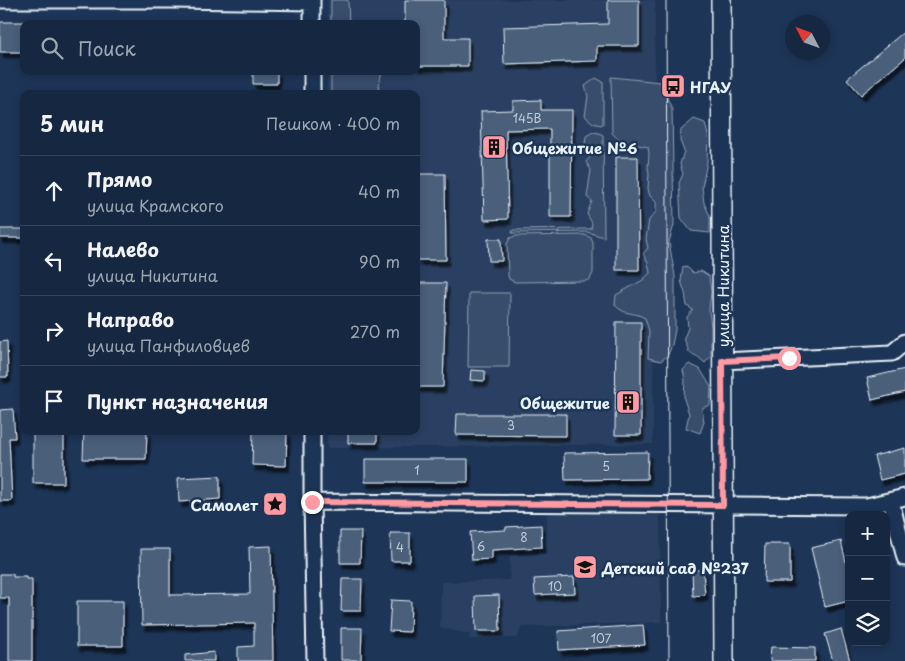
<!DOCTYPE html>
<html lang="ru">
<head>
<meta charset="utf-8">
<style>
	:root { --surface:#162841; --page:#1f3048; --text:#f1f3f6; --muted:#9ea6b1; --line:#35445a }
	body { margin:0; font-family:"Playpen Sans",sans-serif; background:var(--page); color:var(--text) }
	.controls { position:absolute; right:15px; bottom:15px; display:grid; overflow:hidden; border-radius:10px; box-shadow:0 2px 8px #0003 }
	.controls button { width:45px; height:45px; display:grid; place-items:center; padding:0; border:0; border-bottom:1px solid var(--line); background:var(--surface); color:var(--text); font:25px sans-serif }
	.compass { position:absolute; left:785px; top:15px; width:45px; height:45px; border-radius:50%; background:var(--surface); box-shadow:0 2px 8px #0003; rotate:311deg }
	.stop { position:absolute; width:15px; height:15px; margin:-11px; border:4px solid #ff9aa2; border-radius:50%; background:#fff }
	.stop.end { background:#ff9aa2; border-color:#fff; box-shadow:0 1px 5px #0008 }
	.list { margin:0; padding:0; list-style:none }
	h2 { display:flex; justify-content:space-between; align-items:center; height:65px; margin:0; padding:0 20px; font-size:21px }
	h2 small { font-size:16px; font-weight:400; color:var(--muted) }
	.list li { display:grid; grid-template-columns:32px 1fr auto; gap:15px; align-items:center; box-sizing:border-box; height:70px; padding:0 20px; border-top:1px solid var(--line) }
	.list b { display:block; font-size:19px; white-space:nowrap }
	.list p { margin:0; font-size:16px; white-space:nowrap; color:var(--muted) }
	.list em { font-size:16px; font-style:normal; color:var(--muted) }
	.icon { flex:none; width:28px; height:28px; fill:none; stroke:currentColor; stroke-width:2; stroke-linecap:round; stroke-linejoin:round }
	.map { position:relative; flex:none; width:905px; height:661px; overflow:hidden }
	.search { position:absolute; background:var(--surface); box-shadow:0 2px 8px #0003; left:20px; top:20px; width:400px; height:55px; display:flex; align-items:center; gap:12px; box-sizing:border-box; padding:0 18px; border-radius:10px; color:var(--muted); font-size:19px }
	.panel { position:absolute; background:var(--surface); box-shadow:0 2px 8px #0003; left:20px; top:90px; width:400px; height:345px; border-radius:10px }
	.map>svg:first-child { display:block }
	.built { fill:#2a4162 }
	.green { fill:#374d6c; stroke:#909fb2 }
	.building { fill:#495e7a; stroke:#e8f1f8; filter:url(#shadow) }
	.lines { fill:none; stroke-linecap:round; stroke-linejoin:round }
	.minor-casing { stroke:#e8f1f8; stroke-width:19 }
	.major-casing { stroke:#e8f1f8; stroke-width:22 }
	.minor { stroke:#1d3557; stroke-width:15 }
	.major { stroke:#1d3557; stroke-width:19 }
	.tram { stroke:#e8f1f8; stroke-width:1 }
	.route { stroke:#ff9aa2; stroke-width:6 }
	.labels { text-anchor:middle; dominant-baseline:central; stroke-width:5; stroke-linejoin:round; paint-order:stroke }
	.number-label { font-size:12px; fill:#c0ccd8 }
	.poi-label { font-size:15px; font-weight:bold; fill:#e8f1f8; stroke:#1d3557; text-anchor:start }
	.street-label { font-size:15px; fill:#e8f1f8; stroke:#1d3557 }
</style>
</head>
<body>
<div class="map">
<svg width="905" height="661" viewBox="0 0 905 661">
	<defs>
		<filter id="shadow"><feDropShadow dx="3" dy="5.5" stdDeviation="1" flood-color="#0009"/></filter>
	</defs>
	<rect width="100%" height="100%" fill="#1d3557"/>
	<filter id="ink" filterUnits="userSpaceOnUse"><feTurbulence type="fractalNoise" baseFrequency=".02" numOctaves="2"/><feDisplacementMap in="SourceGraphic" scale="10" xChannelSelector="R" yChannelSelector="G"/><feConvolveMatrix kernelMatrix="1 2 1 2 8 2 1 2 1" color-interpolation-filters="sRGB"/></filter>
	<g filter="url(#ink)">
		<path class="built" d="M328,0H655L653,444L327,448V431H416V94H327L328,71H416V24H328Z
			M547,514H660L661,622L521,627L518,638L469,639L470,634L440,628L441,582L509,580L510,555L547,554Z"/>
		<path class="green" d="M331,0H348L349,24H331Z
			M331,71H382L377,94H331Z
			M611,77L660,82L672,109L674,225L669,242L675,276V330L672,345L668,355L661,361L648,358L649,331L645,318C633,311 625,316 615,305L616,295L643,280L650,273L648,262L643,254L648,248L646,239L649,220L656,212V202L650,196L648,189L649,173L648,168L649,154L648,147C634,144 622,144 612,133Z
			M596,78L603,82V124L601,125L593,123L585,116L588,96L585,86Z
			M694,119L705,123L708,136L707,162L702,187L704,203L710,216V233L691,231L681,218L679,183L683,174L680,164L684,151L680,141L681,130Z
			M593,132L599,133L603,135L604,237L587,232L512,233L513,230L591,229L592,223L587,214L592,201L587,197L591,170L586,162L590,157L591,152L585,144L586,136Z
			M585,235L591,238L593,243V273L590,279L586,281L515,282L509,279L508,275L507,244L510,238L515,236Z
			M683,266L688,268L693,273L701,271L709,276L711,292L709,310L711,327V356L705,363L698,357L689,352L684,338L688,328L687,317L693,310L687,306L685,293L681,281Z
			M469,293H510L509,367H468Z
			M689,364L700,369L711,387L710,405L702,408L704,422L700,433L686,428L689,414L684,399L685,380L683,370Z"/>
		<path class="building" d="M405,0H444V38H468V66H416V24H405Z
			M608,0H639V46H597V61L504,64L503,27L608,24Z
			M0,22H24V52H0Z
			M905,31V58L861,95L847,79Z
			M253,71H277V84H253Z
			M541,100V110H572L571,217H550V129L506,130L508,219L484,220L481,111L513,110V101Z
			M616,157H638L639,270H616Z
			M416,174H445L446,260H417Z
			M0,229H24V238H0Z
			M488,239H501L502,261H489Z
			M417,283H446L443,387H416Z
			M616,322H641V435H615Z
			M7,341L8,377H0V342Z
			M905,369V392L872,400L867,378Z
			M471,370L485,371V381L470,380Z
			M13,409L15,438H9L12,501H0V410Z
			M457,414H566V436L456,435Z
			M33,431H64V483H33Z
			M84,431H147L146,459H83Z
			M253,431H287L286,466L252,465Z
			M348,431H377V443H348Z
			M905,448V474L880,480L874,456Z
			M648,452L647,479L565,480L564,453Z
			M365,459H468V482H365Z
			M220,476V499L179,502L178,478Z
			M541,525L542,547L492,550V559L472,560L470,532L506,530V527Z
			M340,531H361L360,563H340Z
			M390,533H410V561H391Z
			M841,541L849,575V601L825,607L811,548Z
			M765,544H790V582H764Z
			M271,546L273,661H238V647L254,646V623L142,625L141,549H170V595L250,594L249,547Z
			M692,570H703L705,595L693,596Z
			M0,574H13V577H26V579H32V661H9V598H0Z
			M574,577L575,593L535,595L534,579Z
			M342,579H362L361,611H341Z
			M499,595L500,631H476L475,596Z
			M391,600L411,601L410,632L389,631Z
			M77,601H123V646H77Z
			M643,625L645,645L559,650L558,631Z
			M341,628H362L361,660H341Z
			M841,629L850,661H833L825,634Z
			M771,647L815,648V661H770Z
			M214,652V661H185V655Z"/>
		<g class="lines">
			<defs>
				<path id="minor" d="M0,0H170L312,2
					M312,0V24
					M312,94V71
					M722,361L892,353L905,342
					M312,431V502L315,661
					M891,501L905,558
					M312,502L867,506L905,497"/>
				<path id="major" d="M721,0L724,661"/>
			</defs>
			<use href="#minor" class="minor-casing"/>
			<use href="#major" class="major-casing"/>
			<use href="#minor" class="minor"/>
			<use href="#major" class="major"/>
			<path class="tram" d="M666,0L669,661"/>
		</g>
	</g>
	<g class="lines" filter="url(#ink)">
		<path class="route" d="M312,502L723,505L722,361L789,358"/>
	</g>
	<defs>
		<symbol id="bus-square" viewBox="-11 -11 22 22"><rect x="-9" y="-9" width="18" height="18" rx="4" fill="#ff9aa2" stroke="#1d3557"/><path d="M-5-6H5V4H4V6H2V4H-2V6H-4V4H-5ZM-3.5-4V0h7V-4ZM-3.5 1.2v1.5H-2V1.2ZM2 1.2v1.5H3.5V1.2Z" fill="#111"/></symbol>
		<symbol id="building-square" viewBox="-11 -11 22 22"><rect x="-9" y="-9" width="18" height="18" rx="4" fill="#ff9aa2" stroke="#1d3557"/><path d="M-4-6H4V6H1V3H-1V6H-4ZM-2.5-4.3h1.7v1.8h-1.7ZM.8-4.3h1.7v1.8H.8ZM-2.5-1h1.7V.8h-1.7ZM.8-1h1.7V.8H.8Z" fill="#111"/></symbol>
		<symbol id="sight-square" viewBox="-11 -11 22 22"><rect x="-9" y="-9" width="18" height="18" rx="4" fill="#ff9aa2" stroke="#1d3557"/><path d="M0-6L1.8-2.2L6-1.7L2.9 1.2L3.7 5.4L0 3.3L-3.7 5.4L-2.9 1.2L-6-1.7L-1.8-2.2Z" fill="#111"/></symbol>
		<symbol id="school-square" viewBox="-11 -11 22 22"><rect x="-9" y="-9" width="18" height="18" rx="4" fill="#ff9aa2" stroke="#1d3557"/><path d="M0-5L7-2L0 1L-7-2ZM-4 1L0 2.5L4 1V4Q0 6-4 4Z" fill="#111"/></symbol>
	</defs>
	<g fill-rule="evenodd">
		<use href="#bus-square" x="659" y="72" width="28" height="28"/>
		<use href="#building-square" x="480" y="133" width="28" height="28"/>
		<use href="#building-square" x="614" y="388" width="28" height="28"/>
		<use href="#sight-square" x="261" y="490" width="28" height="28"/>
		<use href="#school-square" x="571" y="553" width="28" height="28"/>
	</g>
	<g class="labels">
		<g class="number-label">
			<text x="527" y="118">145В</text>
			<text x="511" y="425">3</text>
			<text x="606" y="466">5</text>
			<text x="417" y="470">1</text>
			<text x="524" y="537">8</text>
			<text x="481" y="546">6</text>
			<text x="400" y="547">4</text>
			<text x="555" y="586">10</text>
			<text x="601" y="638">107</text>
		</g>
		<g class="poi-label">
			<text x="690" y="86">НГАУ</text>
			<text x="512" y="147">Общежитие №6</text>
			<text x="610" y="402" text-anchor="end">Общежитие</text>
			<text x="258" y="504" text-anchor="end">Самолет</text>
			<text x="602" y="567">Детский сад №237</text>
		</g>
		<g class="street-label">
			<text transform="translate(722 286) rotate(-90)">улица Никитина</text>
		</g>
	</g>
</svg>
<div class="controls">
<button>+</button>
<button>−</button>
<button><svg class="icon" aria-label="layers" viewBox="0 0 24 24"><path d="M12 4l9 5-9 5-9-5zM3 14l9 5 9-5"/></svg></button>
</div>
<svg class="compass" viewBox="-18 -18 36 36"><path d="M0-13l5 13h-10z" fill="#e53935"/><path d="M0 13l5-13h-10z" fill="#9ea6b1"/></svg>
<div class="stop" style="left:789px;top:358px"></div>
<div class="stop end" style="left:312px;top:502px"></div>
<div class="search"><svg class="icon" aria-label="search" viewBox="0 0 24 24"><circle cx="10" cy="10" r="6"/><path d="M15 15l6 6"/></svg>Поиск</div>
<section class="panel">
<h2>5 мин<small>Пешком · 400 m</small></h2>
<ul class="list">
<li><svg class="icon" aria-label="ahead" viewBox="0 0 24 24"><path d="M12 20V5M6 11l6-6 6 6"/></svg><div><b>Прямо</b><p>улица Крамского</p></div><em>40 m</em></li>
<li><svg class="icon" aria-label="left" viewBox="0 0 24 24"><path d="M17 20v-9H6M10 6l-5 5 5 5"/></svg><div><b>Налево</b><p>улица Никитина</p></div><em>90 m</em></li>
<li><svg class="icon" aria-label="right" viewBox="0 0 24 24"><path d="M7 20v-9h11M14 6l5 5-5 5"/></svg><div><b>Направо</b><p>улица Панфиловцев</p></div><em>270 m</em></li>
<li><svg class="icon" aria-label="arrive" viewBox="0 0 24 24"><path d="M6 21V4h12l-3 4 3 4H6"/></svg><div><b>Пункт назначения</b></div></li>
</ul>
</section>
</div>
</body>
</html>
